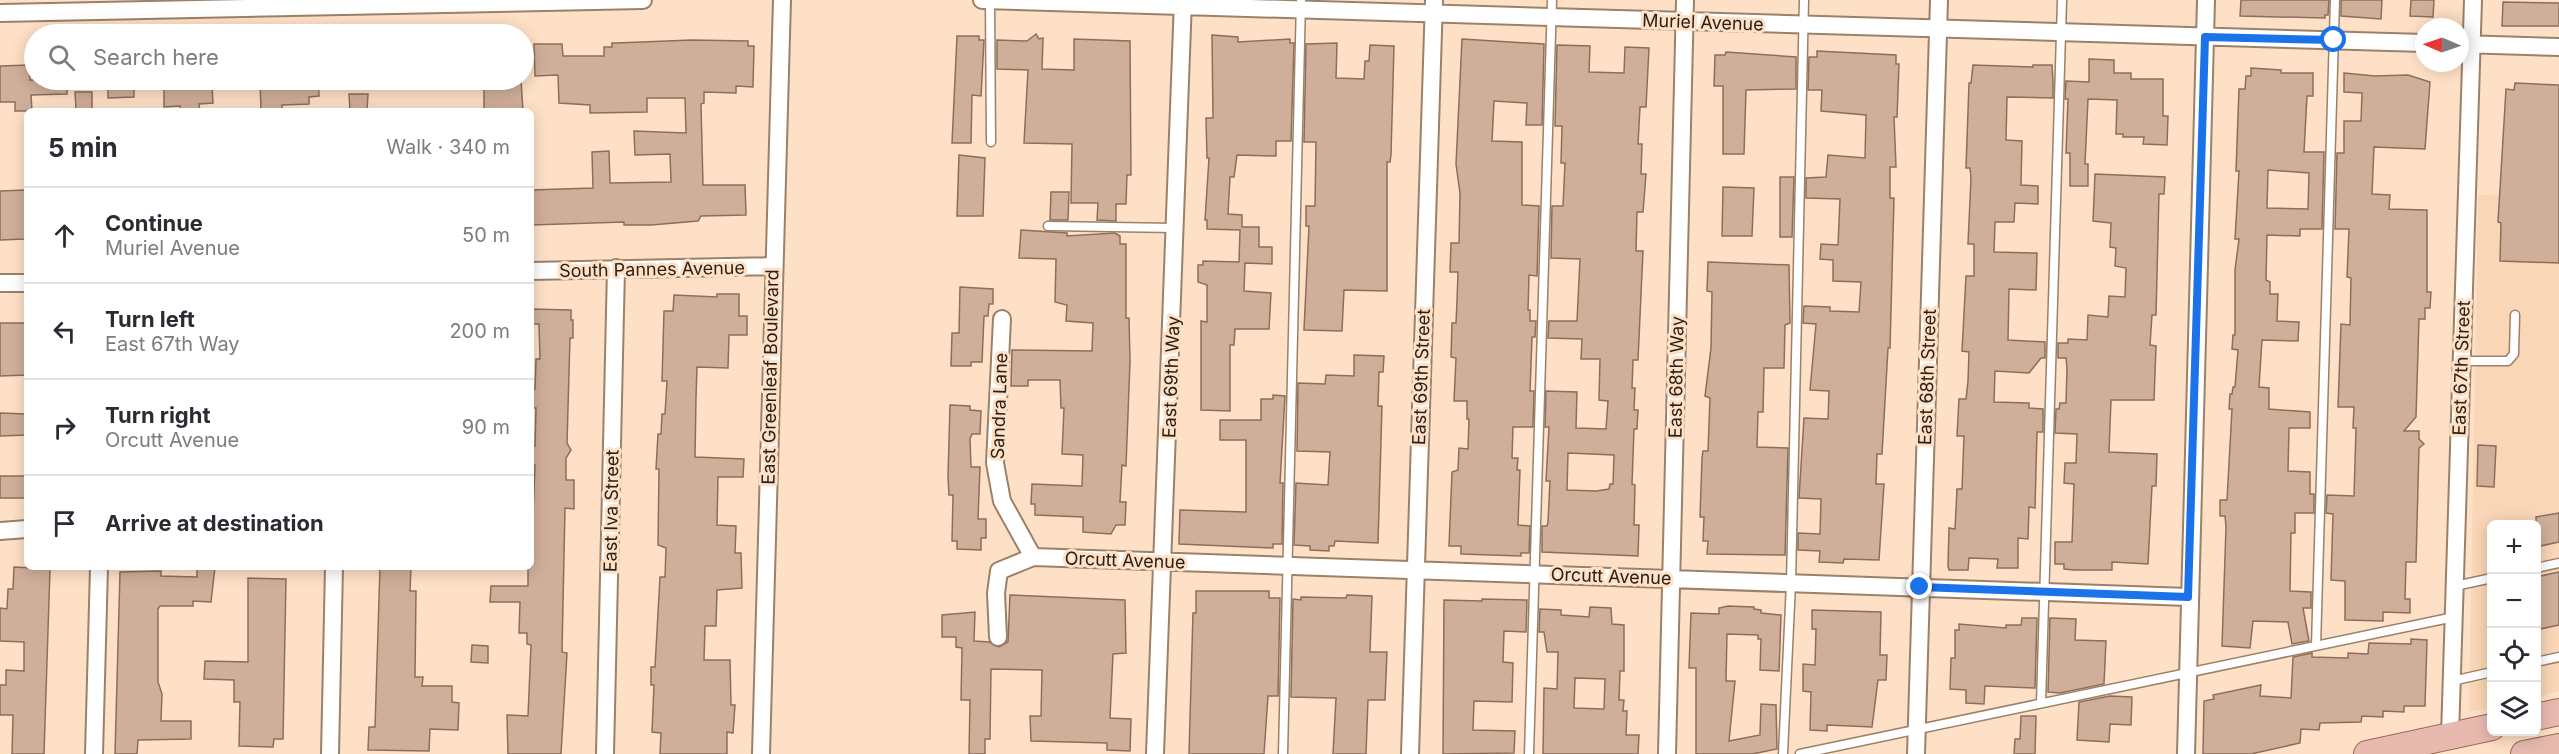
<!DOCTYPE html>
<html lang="en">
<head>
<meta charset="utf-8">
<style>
	:root { --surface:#fff; --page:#f2f2f3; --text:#2b2b33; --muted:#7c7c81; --line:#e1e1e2 }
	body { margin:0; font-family:Inter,sans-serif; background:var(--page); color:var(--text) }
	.controls { position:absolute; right:18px; bottom:18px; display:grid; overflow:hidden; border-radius:9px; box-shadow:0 3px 15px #0003 }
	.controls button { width:54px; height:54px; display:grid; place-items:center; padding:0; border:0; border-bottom:2px solid var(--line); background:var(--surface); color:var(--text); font:30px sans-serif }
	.compass { position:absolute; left:2415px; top:18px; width:54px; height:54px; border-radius:50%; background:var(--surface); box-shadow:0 3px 15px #0003; rotate:272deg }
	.stop { position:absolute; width:18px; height:18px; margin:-14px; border:4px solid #1a73e8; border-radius:50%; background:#fff }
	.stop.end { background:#1a73e8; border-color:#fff; box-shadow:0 2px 6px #0008 }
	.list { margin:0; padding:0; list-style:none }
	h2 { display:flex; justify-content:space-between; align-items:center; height:78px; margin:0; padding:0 24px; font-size:26px }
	h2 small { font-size:20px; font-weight:400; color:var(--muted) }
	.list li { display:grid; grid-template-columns:39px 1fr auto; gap:18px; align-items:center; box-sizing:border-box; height:96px; padding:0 24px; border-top:2px solid var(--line) }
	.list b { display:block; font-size:22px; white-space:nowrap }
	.list p { margin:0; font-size:20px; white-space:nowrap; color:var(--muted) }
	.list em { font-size:20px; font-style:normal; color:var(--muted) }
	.icon { flex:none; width:33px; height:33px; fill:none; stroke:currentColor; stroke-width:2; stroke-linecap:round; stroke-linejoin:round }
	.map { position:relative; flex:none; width:2559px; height:754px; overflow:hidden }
	.search { position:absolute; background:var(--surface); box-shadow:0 3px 15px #0003; left:24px; top:24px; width:510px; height:66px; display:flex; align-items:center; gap:15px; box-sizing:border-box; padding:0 21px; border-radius:33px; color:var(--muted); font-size:22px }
	.panel { position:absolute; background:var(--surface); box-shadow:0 3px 15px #0003; left:24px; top:108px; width:510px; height:462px; border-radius:9px }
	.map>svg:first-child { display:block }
	.built { fill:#f9d6b6 }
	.building { fill:#d0af9a; stroke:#8d6e5b; stroke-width:1.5; fill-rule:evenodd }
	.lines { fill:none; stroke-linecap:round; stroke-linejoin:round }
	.service-casing { stroke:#9b8168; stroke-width:11 }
	.minor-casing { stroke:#9b8168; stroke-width:20 }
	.primary-casing { stroke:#9c6757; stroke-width:28 }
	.service { stroke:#fff; stroke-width:8 }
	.minor { stroke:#fff; stroke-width:16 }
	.primary { stroke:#e8baaf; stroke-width:26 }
	.route { stroke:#1a73e8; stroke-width:8 }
	.labels { text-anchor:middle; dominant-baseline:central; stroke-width:6; stroke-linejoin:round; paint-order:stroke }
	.street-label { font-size:18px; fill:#2c2117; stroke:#fee0c6 }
</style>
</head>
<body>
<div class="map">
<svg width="2559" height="754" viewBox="0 0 2559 754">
	<rect width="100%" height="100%" fill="#fee0c6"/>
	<path class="built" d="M2478,195L2559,196V691L2537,697L2536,524H2492L2491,707L2469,712Z"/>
	<path class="building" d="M2241,0H2329L2328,15H2325V18L2240,16Z
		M2341,0H2382L2381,19L2341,16Z
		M2411,0H2434L2433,17L2410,16Z
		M2503,2L2559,3V26H2502Z
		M1036,34L1039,39L1043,38L1042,69L1074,70V39L1130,41L1131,175H1127L1126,204H1116V221L1097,220L1098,203H1071L1072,144L1024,143L1028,70L997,69V40L1027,41Z
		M1212,35L1238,37V42L1290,39V43H1294L1291,141H1276V156L1237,155L1234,177H1230L1228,214L1242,215V227H1259V247H1272V264L1245,263L1244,291L1271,293L1269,329H1235L1234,345H1230V411L1201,410V321L1207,322V285L1198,282V265H1203V261L1239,262L1240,230L1207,229V220H1205L1209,158H1207L1206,118H1213Z
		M957,36H979V40H984L981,96L972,95L971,143H952Z
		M1462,39L1544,44L1542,125H1526L1527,103L1494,101L1492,141L1522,142V205L1539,206L1537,276L1529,275L1528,310H1530V321H1536L1535,337H1532L1530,391H1534L1533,427H1513L1512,458H1518L1517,470H1520L1518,525L1530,526L1529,553H1521V556L1461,554V546H1449L1452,472L1458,470L1459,448L1468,449L1469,419H1467V401H1454L1456,358L1451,357L1452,323H1456L1457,301L1458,272H1450L1451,243H1459L1460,193L1456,164Z
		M692,40L748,41V46H754L753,87L736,86V93L704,92V103L701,104L703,185H745L746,215L701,216L698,221L651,225H624V222L531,225V190L593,188L592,152L609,151L610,183L671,182L670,154L635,155L634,131L686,133L685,98H647V112L590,113V105L559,103L558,75L535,76L534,44H562L563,56H604V47H612V43H616Z
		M1337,43L1336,78L1364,79L1365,61H1369L1370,45L1394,46L1391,155L1390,162H1387V291L1344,290L1342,331L1304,330L1309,226H1306V206H1315L1316,142H1304L1306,44Z
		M1557,45L1590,46L1589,72L1624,73L1625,47L1649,48L1646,107H1640L1638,144H1642L1641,174H1646L1643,212H1637L1636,251H1643L1638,360H1633L1632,388H1635L1634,410H1638L1637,429H1634L1632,484L1635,485L1634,525H1639L1638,556L1542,552V526H1547L1548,522L1550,481H1546L1549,427H1545L1546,391L1577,392L1576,428L1606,429L1608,401L1599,400L1600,359H1581L1582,339L1548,338L1549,321H1577L1580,259L1551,258L1552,206H1563L1565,163H1561L1562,126H1555ZM1568,453L1614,455L1613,484H1610L1609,489L1596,491L1567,490Z
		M1817,51L1896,55V64H1899L1897,117H1894L1896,167H1890V198H1894L1890,348H1888L1882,454H1877L1876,484H1884L1879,560L1844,559L1843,563L1819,562L1820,551L1798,550V533L1820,534L1821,499L1799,498L1804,418L1828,419L1829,391L1810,390L1816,324L1803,323L1804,306L1830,307V311L1859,312L1861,282L1833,281V260L1820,259L1821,244L1838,245L1840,199L1806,198V178L1826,177L1828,155L1865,158L1866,115L1821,111L1822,90H1808L1809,57H1817Z
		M1726,52L1796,57V89L1746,90L1744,154H1723V86H1714L1715,55H1725Z
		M2089,59L2114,60V73H2131V79H2163V116H2168L2167,145L2143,144L2144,137H2123V134H2116L2117,100L2088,99L2085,164H2088V186H2070V153H2066L2068,99H2065L2066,81L2089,82Z
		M29,65L30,80H67V94L31,95L32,111H15V102H0V66Z
		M1973,65L2033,67V65H2052L2053,81V98L2007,97L2006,140L2022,141L2021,185L2038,186V204L2015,203L2014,222H1995L1994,252L2037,253L2036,290L2009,289L2008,340L2045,342V358H2041L2029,373L1995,371L1994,402L2029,403V408L2043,409V432H2037L2035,508L2029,507L2028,539L2018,538V568H1997L1998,559L1969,558L1968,570H1949L1948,566L1949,528L1955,529L1957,489H1962L1964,436H1957L1959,399H1966L1968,381L1969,352L1962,351L1966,276H1974V244H1968L1971,178L1970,168H1966L1969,83H1971Z
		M2251,68L2281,70V73H2313V96H2307L2304,152H2324L2322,229H2300V236L2267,235L2266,280L2270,282V294H2278L2277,321L2299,322L2298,341L2262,340L2259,387L2269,388V409L2310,412V428H2289L2288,471L2310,472V494H2314V513H2295V533H2291L2290,591L2311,592V608H2303L2309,641L2292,644L2288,622L2253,621L2250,648L2222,646L2226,527L2225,516H2220V500H2227L2232,409H2229L2230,394H2232L2233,387H2235L2238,350L2232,349L2233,335H2235V270L2239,239H2235L2239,171H2236L2239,89H2245L2246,76H2251ZM2268,170L2309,173L2308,209L2267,208Z
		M2344,73L2375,76L2408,75L2430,82L2425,149L2374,147L2372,194L2390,195L2389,209L2427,210V292H2431L2430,308H2425V319H2419L2416,417L2404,431H2419V439L2424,444L2419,448L2416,562H2406L2405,599H2410V613L2383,612V621L2345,620V581L2331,580L2333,514L2326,513L2327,495L2354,496L2356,428H2353L2354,407H2338L2341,324L2350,325L2351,278L2347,277L2349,229H2335L2337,153H2344V121H2361L2362,93L2344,92Z
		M108,80H134V97L108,98Z
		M164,80H198V87L212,86L213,103L199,104L200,111H180V106L164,107Z
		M260,80H318L319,96L309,97V104L282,105V111H261Z
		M484,80H521L523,111H484Z
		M2515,83L2559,85V263L2500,261L2501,223L2498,222L2506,89L2514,90Z
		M75,92H92V109H76Z
		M349,94H368L367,111H350Z
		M959,155L985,158L983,216H957Z
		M2095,174L2165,177L2164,194H2159L2156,315H2152L2150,345L2156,346L2154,400H2111L2109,452L2157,454L2156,486H2152L2148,564L2112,562V570H2074L2064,569V564H2055V542H2072L2074,484L2064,483L2065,463H2076L2077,434L2055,433L2056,409H2059L2060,403H2066L2067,369L2066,358H2058V343H2068V339L2087,340L2088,315L2108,317L2109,296L2125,297L2126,268L2115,266L2116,248L2110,247L2111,223L2093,221Z
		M1780,177H1794L1792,237H1780Z
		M1723,187L1754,188L1752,236H1722Z
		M25,190V239L0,240V191Z
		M1051,192H1069L1068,220H1050Z
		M1021,230L1067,233V236L1115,233L1120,236V244H1126V318H1129L1130,362L1126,466L1122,465L1120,502H1126L1125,525H1116L1111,534L1083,532V517L1035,515V504H1031L1032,484L1082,486L1083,455L1062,454L1064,408H1061L1060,380H1028V386H1011L1012,350L1092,351L1093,323L1066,321L1067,305L1055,302L1056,259L1019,258Z
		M1708,262L1789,265L1790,323L1785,325L1784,368H1764L1763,412H1758L1757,447L1788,448L1785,555L1707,554L1708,541H1703L1704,517H1700L1702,458L1703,451H1708L1710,398L1705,396L1711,348L1712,292L1707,291Z
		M960,287L993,289V304H989L988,316H984L982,362H971V366H951L952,333H959Z
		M717,294H739V316H747V335H729L728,368L697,367L696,397L695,457L744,459L743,477H718L717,525L736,526L735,553H741L742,588L717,590L716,626H705L704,660H730L731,705H735L733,733L727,732V754H660L661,733L652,732L654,685H651V667H655L660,577H665L666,548L658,545L659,469H656L658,434H661L662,414H665L667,381H662L664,311H673L674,295L717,297Z
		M531,309L571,310V320H573V338H570L567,443L571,450L566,458V480H574V509L565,508L562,652L567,653L561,754H508L507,715L528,716L531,645L527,644V633H519L520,602H490L491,586H528V567H531L535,465H531V446H535L536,408H531V388L535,389L536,359H540L539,324H531Z
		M0,323H27V375L0,376Z
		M1354,355L1384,356L1383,372H1379L1378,406H1382L1378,543L1335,541L1334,546H1329V551L1310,550V546L1294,545L1296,483L1328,485L1330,452L1297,451L1298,383L1325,384L1326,375L1354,376Z
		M1273,395L1285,396L1280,483H1283L1282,544H1273V548L1179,544L1180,510L1246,512V440H1220V420H1261V399H1273Z
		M950,405L970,406V410L981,411L980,434H972L970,439L971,467H980L978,519H986V538H981V550L957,549V541H952L953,495H949L948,477Z
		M0,413L27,414V435L0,436Z
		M2478,445L2496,446L2494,487L2477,486Z
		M0,476H27V498H0Z
		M2559,513V542L2536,547V517Z
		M14,567L50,569L44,754H12L13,715H0V685H6V670L24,671V642L0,641V608L7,609L8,589H13Z
		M197,567H215L211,602L193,601V606H160L158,609V682L162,694L161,721H191V739L138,740L137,754H115L120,572L161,571V576L197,577Z
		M380,567H411L410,591H416L415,677H423L422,686H452V702L459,703L458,730L430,729L429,751L368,750L369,727H375Z
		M2559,572V625L2536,630V577Z
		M248,578L286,579L283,739H274L273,747L239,746L240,702H234V680L204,679L205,661L248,662Z
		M1196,591H1269V598H1280L1278,696H1268L1264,754H1189L1193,613H1196Z
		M1010,595L1125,600L1126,653L1113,654L1110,718L1131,719L1130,751L1107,750V743L1031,741L1030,716H1041L1042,670L991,669L990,739H985V754H969L970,700H961L962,648L956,647V637H942V615L975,612L974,641L989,642L999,647L1008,642Z
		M1347,595L1372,596L1370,652H1387L1385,700H1368L1366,754H1333L1336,698L1291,697L1293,599L1301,600V597L1346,598Z
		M1482,599L1527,600L1526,632L1504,631L1503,662L1513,663L1512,702L1474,701L1473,730L1515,731L1514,753L1443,754L1444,600L1482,601Z
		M1728,606L1754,607V609L1761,610V613L1781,615L1779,671L1760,670L1761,639H1758V635L1727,634L1726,681H1735L1729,741L1760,735L1761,704L1776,705L1777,749L1752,754H1696V668H1689L1691,613L1719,614V608Z
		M1590,607L1611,608L1612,624L1624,625V671H1620L1619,700H1624L1623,711H1627L1626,735H1639L1638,754H1543L1544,688L1557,689L1558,652H1547L1544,632H1539L1540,609L1561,610V615L1589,617ZM1575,678L1605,679L1604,709L1574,708Z
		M1812,610L1881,612L1880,655H1887L1886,680H1878L1872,727L1827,725V731L1810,730L1811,692L1803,691V664L1815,665L1816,629H1812Z
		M2022,618H2037L2035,688L1985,686L1984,704L1966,703V690L1950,689L1951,658H1955V630H1959V624L2006,628V625H2021Z
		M2050,618L2076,619L2075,640L2106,641L2104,684L2060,693L2048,692Z
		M2411,639L2427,640L2425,706H2404V712L2383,711V717L2362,716L2361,722L2320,723L2319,730L2301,729L2300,743L2251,754H2203L2204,701L2214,699L2213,695L2261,685L2260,696L2291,698L2293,657L2312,653V657L2348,658V653L2368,654L2369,643L2411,644Z
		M472,645L488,646V663L471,662Z
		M2110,696L2132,697L2131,725L2110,724L2109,742L2077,740L2079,702Z
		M2021,716H2036L2035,754H2014L2015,739H2020Z"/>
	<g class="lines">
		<defs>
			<path id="service" d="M990,0L991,142
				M1048,226L1175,228
				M2462,361H2508L2514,354L2515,315
				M2536,568L2559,563
				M2455,586L2492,578
				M2316,646L2335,0
				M2536,662L2559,657
				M2452,681L2492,672
				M2041,703L2062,0
				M1283,754L1301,0
				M1529,754L1552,0
				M1783,754L1791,583L1804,0
				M1800,754L2454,617"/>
			<path id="minor" d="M982,0L2424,43
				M0,13L643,0
				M2461,44L2559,47
				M531,271L773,266
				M0,283H27
				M1002,319L995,463L1002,501L1033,557
				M0,531L27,529
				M998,637L996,593L999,571L1033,557L2188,597
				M2450,736L2473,0
				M94,754L99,567
				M330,754L334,567
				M605,754L616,268
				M761,754L782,0
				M1155,754L1183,0
				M1410,754L1434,0
				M1667,754L1685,0
				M1916,754L1939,0
				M2186,754L2206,0"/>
			<path id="primary" d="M2536,717L2559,712
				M2367,754L2492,727
				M2524,754L2559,747"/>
		</defs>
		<use href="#service" class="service-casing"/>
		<use href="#minor" class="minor-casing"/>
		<use href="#primary" class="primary-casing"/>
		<use href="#service" class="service"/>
		<use href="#minor" class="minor"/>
		<use href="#primary" class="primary"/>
	</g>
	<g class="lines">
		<path class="route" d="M1920,587L2188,597L2205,37L2334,40"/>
	</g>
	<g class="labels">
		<g class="street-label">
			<text transform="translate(1703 22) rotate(2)">Muriel Avenue</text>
			<text transform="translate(652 269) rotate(-1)">South Pannes Avenue</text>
			<text transform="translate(2461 368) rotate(-88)">East 67th Street</text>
			<text transform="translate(770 377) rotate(-89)">East Greenleaf Boulevard</text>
			<text transform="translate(1171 377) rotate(-88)">East 69th Way</text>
			<text transform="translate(1421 377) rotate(-88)">East 69th Street</text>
			<text transform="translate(1676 377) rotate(-89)">East 68th Way</text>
			<text transform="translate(1927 377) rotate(-88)">East 68th Street</text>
			<text transform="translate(999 406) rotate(-88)">Sandra Lane</text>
			<text transform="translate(611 511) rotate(-89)">East Iva Street</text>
			<text transform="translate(1125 560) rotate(2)">Orcutt Avenue</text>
			<text transform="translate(1611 576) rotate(2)">Orcutt Avenue</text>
		</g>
	</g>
</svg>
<div class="controls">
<button>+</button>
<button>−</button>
<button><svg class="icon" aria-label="locate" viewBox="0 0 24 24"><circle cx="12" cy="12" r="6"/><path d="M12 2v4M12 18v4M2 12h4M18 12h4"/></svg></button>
<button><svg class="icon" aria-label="layers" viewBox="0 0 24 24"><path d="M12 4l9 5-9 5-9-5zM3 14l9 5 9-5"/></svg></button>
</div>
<svg class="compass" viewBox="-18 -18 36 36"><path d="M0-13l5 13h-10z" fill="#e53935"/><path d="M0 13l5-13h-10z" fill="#7c7c81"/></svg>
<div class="stop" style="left:2334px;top:40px"></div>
<div class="stop end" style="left:1920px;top:587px"></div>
<div class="search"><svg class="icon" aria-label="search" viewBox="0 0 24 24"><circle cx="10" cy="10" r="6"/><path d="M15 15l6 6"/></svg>Search here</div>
<section class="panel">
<h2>5 min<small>Walk · 340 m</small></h2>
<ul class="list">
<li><svg class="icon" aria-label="ahead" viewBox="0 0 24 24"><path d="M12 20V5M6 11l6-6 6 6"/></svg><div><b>Continue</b><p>Muriel Avenue</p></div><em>50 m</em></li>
<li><svg class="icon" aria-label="left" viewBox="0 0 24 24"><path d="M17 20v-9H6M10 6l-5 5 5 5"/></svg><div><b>Turn left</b><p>East 67th Way</p></div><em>200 m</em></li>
<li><svg class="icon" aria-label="right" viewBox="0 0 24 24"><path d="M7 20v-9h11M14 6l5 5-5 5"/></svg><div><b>Turn right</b><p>Orcutt Avenue</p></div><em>90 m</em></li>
<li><svg class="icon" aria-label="arrive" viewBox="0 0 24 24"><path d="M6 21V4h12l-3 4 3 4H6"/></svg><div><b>Arrive at destination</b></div></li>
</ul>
</section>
</div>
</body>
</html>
